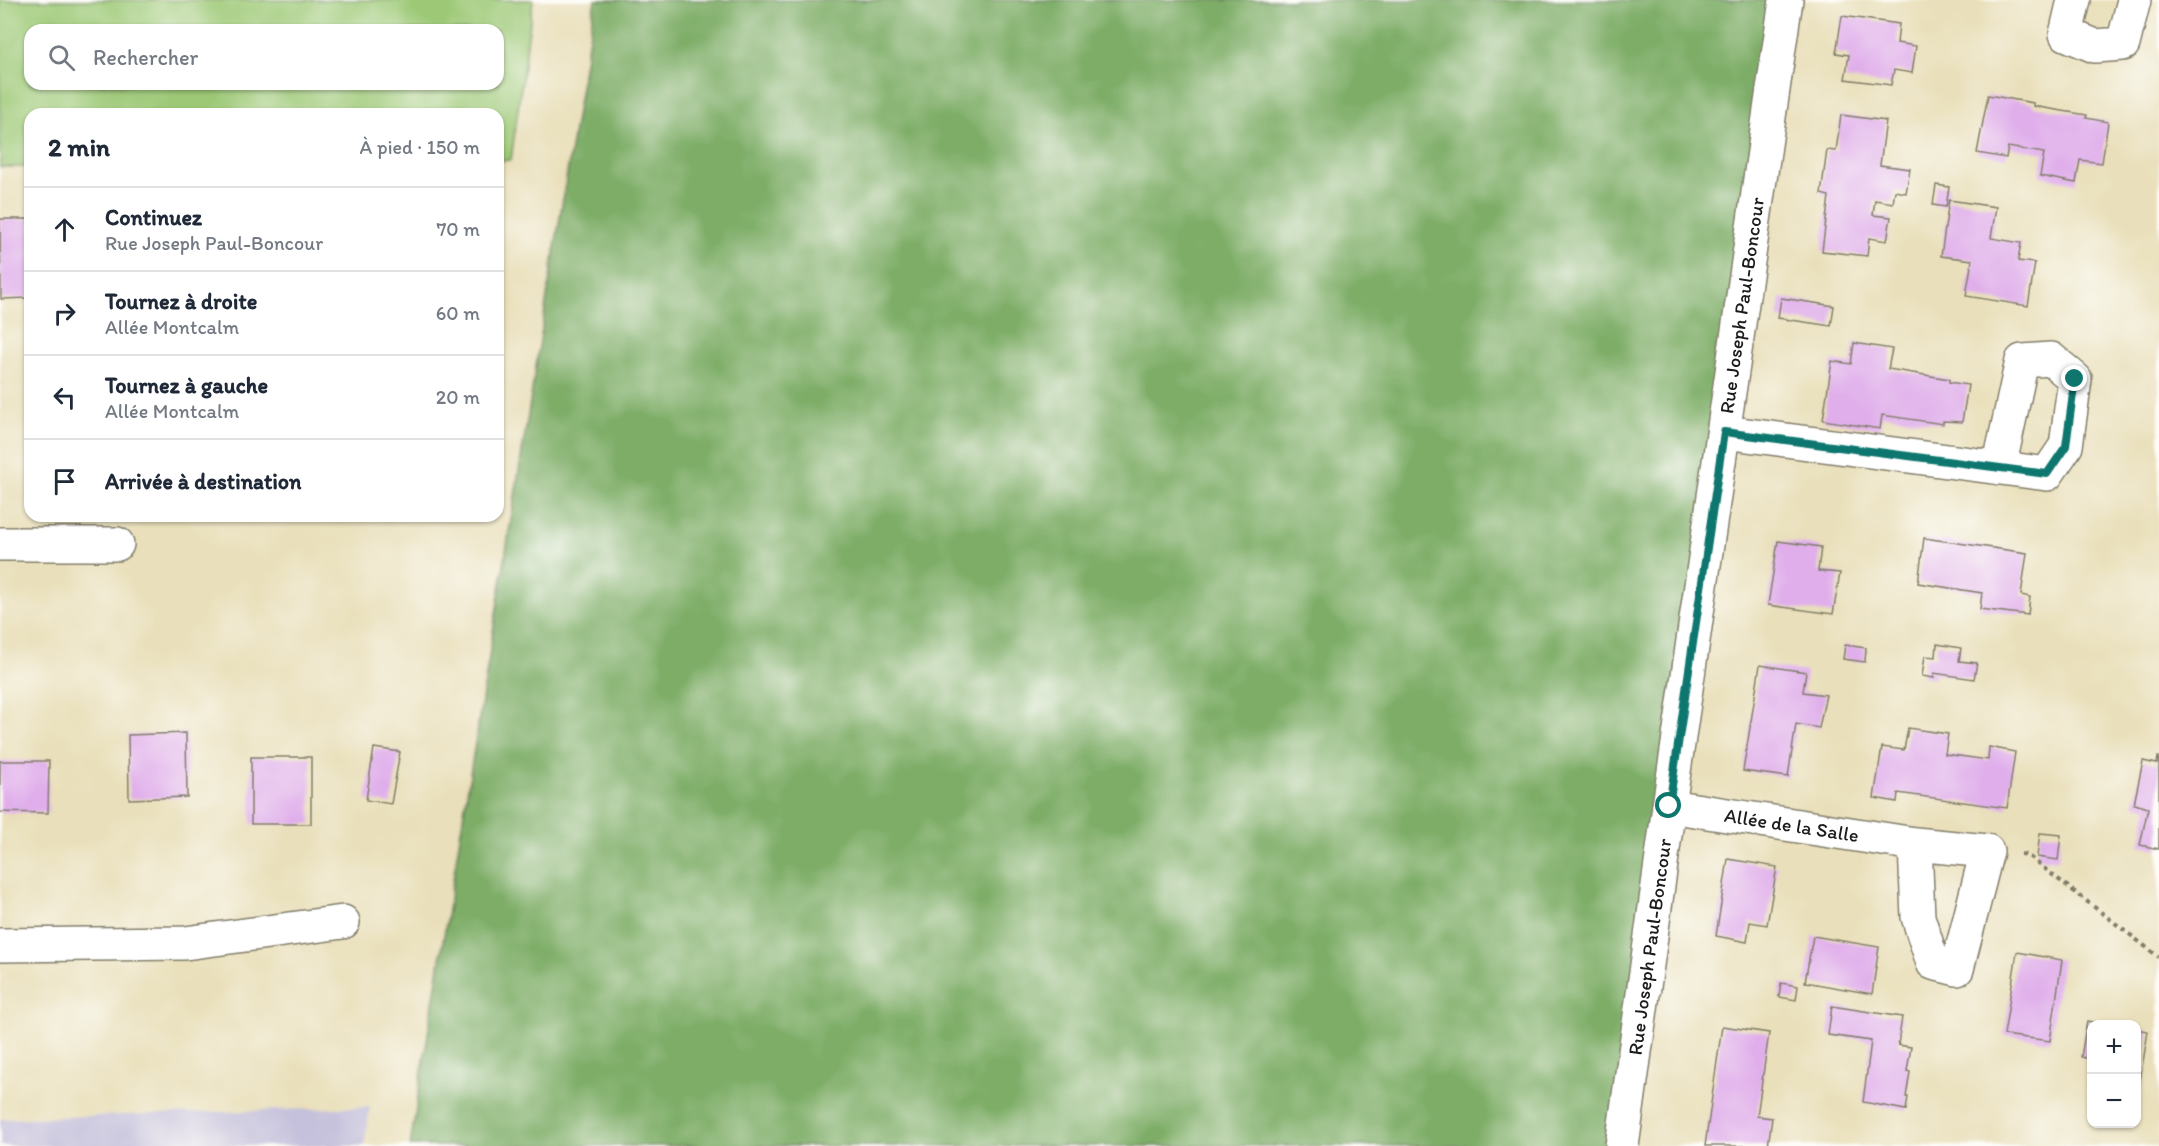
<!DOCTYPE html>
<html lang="fr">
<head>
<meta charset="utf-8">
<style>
	:root { --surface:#fff; --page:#f2f2f3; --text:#1f2937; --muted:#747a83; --line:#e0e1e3 }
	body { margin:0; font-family:Itim,sans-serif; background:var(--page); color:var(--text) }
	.controls { position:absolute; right:18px; bottom:18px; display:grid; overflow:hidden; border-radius:12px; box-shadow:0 2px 4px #0004 }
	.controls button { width:54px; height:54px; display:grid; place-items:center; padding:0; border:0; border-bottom:2px solid var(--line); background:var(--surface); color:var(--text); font:30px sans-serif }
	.stop { position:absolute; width:18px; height:18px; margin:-14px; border:4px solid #0f766e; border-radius:50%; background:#fff }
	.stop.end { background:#0f766e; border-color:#fff; box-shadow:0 2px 6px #0008 }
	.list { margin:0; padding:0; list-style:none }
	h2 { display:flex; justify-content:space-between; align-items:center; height:78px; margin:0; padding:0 24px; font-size:26px }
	h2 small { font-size:20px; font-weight:400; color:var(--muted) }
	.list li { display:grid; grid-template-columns:39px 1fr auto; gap:18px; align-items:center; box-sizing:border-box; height:84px; padding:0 24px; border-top:2px solid var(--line) }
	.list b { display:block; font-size:22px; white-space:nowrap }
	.list p { margin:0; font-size:20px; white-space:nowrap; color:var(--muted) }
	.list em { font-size:20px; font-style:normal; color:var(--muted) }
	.icon { flex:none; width:33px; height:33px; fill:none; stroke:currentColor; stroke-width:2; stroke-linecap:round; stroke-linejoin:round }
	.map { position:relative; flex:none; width:2159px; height:1146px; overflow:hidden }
	.search { position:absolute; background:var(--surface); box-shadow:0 2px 4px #0004; left:24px; top:24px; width:480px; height:66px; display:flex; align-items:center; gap:15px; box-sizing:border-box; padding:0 21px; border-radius:18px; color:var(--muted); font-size:22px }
	.panel { position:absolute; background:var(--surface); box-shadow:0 2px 4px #0004; left:24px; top:108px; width:480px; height:414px; border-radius:18px }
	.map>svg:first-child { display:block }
	.industrial { fill:#c5c0db }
	.green { fill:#9dc977; stroke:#5c724a; stroke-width:1.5; fill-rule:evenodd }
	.forest { fill:#7ead68; stroke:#4d6442; stroke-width:1.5 }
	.building { fill:#e0afeb }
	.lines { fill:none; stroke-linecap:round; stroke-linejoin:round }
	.minor-casing { stroke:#827e6b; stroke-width:36 }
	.path { stroke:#827e6b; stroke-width:4; stroke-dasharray:4.5 4.5; stroke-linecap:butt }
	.minor { stroke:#fff; stroke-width:33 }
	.route { stroke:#0f766e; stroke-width:8 }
	.labels { text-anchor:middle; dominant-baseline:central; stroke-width:6; stroke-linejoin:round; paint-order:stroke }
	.street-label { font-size:20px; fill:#1c1c1c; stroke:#fdfcf7 }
</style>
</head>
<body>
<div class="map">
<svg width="2159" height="1146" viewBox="0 0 2159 1146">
	<rect width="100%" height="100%" fill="#fdfcf7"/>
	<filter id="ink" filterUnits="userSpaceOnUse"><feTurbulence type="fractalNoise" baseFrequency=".0167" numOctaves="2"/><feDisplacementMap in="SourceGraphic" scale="12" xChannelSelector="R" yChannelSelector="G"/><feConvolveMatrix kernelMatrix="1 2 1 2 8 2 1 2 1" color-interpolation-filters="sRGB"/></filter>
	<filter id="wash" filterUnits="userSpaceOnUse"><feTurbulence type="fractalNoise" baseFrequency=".008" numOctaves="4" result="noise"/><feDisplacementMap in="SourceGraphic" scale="24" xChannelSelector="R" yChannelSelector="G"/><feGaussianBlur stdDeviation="1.35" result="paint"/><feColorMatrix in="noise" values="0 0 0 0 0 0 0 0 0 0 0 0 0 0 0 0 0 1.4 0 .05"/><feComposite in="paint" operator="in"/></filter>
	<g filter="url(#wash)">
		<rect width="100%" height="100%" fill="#e9dfba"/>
		<path class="industrial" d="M370,1107L364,1146H0V1119Z"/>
		<path class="green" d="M0,0H533L511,160L498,161V114H30V167H0ZM30,30H498V84H30Z"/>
		<path class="forest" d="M595,0H1786L1622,1146H410Z"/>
		<g id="blocks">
			<path class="building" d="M1842,16L1899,24L1897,43L1916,46L1912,73L1894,70L1891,85L1845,79L1849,55L1836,53Z
				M1988,95L2033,103V106L2087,115L2086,118L2108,122L2102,163L2080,160L2076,183L2040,176L2044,153L2008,147L2006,158L1977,153Z
				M1841,115L1886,121L1880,165L1910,169L1906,193L1895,191L1893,203L1875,200L1873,215L1891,217L1887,241L1869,238L1867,256L1822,251L1829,196L1821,194L1827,150L1836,151Z
				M1936,185L1949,187L1946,207L1933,205Z
				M1949,200L1996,207L1991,238L2021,243L2018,261L2035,263L2028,306L1966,296L1972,260L1941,256Z
				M0,219H30V298L1,299Z
				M1781,298L1834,306L1831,326L1778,318Z
				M1854,343L1892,349L1888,369L1949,379V382L1968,385L1962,422L1943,421V424L1882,415L1880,429L1823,420L1832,361L1851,364Z
				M1924,538L2027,553L2021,595L2030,597L2028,615L1980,609L1982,593L1918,583Z
				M1778,541L1821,547L1818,571L1840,573L1833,614L1768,605Z
				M1937,644L1961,648L1959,661L1977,663L1974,679L1934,673V678L1922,676L1925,656L1936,657Z
				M1845,645L1866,648L1865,662L1843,659Z
				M1760,665L1806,672L1803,692L1826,695L1819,728L1796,724L1788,777L1743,771Z
				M1908,728L1948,734L1945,754L1988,760L1989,747L2015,752L2007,808L1898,793L1897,802L1874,798L1882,747L1904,750Z
				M186,733L187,797L129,799L128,735Z
				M374,748L400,752L391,804L366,800Z
				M251,757H311V824H251Z
				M2158,757H2159V849L2140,845L2148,808L2134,804L2143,761L2157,764Z
				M0,761H49L48,813L0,812Z
				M2040,833L2061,835L2058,860L2037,857Z
				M1728,859L1777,867L1767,925L1750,922L1747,942L1716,936Z
				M1813,936L1879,947L1872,994L1805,982Z
				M2017,952L2062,960L2050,1041L2004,1035Z
				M1781,983L1798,986L1796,1000L1779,997Z
				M1832,1006L1902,1017L1898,1045L1911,1047L1907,1071L1910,1072L1906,1097H1908L1906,1110L1863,1102L1871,1041L1828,1035Z
				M2087,1021L2099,1023L2091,1024V1059L2081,1057Z
				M1722,1026L1769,1033L1757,1116L1772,1118L1768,1146H1705Z
				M2136,1029L2148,1031L2138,1093H2136Z"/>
		</g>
	</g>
	<g filter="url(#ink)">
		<use href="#blocks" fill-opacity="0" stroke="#827e6b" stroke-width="1.5"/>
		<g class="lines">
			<defs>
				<g id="minor">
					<path d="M2074,0L2066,34L2095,46L2123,44L2134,0"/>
					<path d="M1724,432L2047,474L2066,446L2075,379L2051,359L2022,361L1999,468"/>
					<path d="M0,544H117"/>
					<path id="s1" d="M1669,806L1915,844L1918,917L1933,963L1957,969L1987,851L1915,844"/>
					<path d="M0,945L185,943L343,922"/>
					<path id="s2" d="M1622,1146L1669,806L1786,0"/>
				</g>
			</defs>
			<use href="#minor" class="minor-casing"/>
			<path class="path" d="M2021,854L2027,855L2159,957"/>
			<use href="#minor" class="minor"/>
		</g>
	</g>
	<g class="lines" filter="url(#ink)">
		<path class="route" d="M1669,806L1724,432L2047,474L2066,446L2075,379"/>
	</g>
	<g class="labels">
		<g class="street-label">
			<text stroke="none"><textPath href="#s2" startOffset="849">Rue Joseph Paul-Boncour</textPath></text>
			<text stroke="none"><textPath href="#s1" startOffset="124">Allée de la Salle</textPath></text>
			<text stroke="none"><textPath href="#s2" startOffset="201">Rue Joseph Paul-Boncour</textPath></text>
		</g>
	</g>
</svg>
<div class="controls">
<button>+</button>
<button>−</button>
</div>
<div class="stop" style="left:1669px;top:806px"></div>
<div class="stop end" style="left:2075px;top:379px"></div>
<div class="search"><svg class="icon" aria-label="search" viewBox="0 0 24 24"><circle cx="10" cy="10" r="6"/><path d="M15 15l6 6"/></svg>Rechercher</div>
<section class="panel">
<h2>2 min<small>À pied · 150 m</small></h2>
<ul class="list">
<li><svg class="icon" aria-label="ahead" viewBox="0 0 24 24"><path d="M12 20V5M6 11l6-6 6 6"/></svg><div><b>Continuez</b><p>Rue Joseph Paul-Boncour</p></div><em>70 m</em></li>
<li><svg class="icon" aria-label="right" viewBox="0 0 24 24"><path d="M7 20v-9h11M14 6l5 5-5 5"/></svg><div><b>Tournez à droite</b><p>Allée Montcalm</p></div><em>60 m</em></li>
<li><svg class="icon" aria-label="left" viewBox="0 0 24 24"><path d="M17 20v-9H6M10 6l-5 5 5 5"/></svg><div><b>Tournez à gauche</b><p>Allée Montcalm</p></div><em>20 m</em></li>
<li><svg class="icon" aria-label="arrive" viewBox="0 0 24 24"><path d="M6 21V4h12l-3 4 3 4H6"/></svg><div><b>Arrivée à destination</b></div></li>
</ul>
</section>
</div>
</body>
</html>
